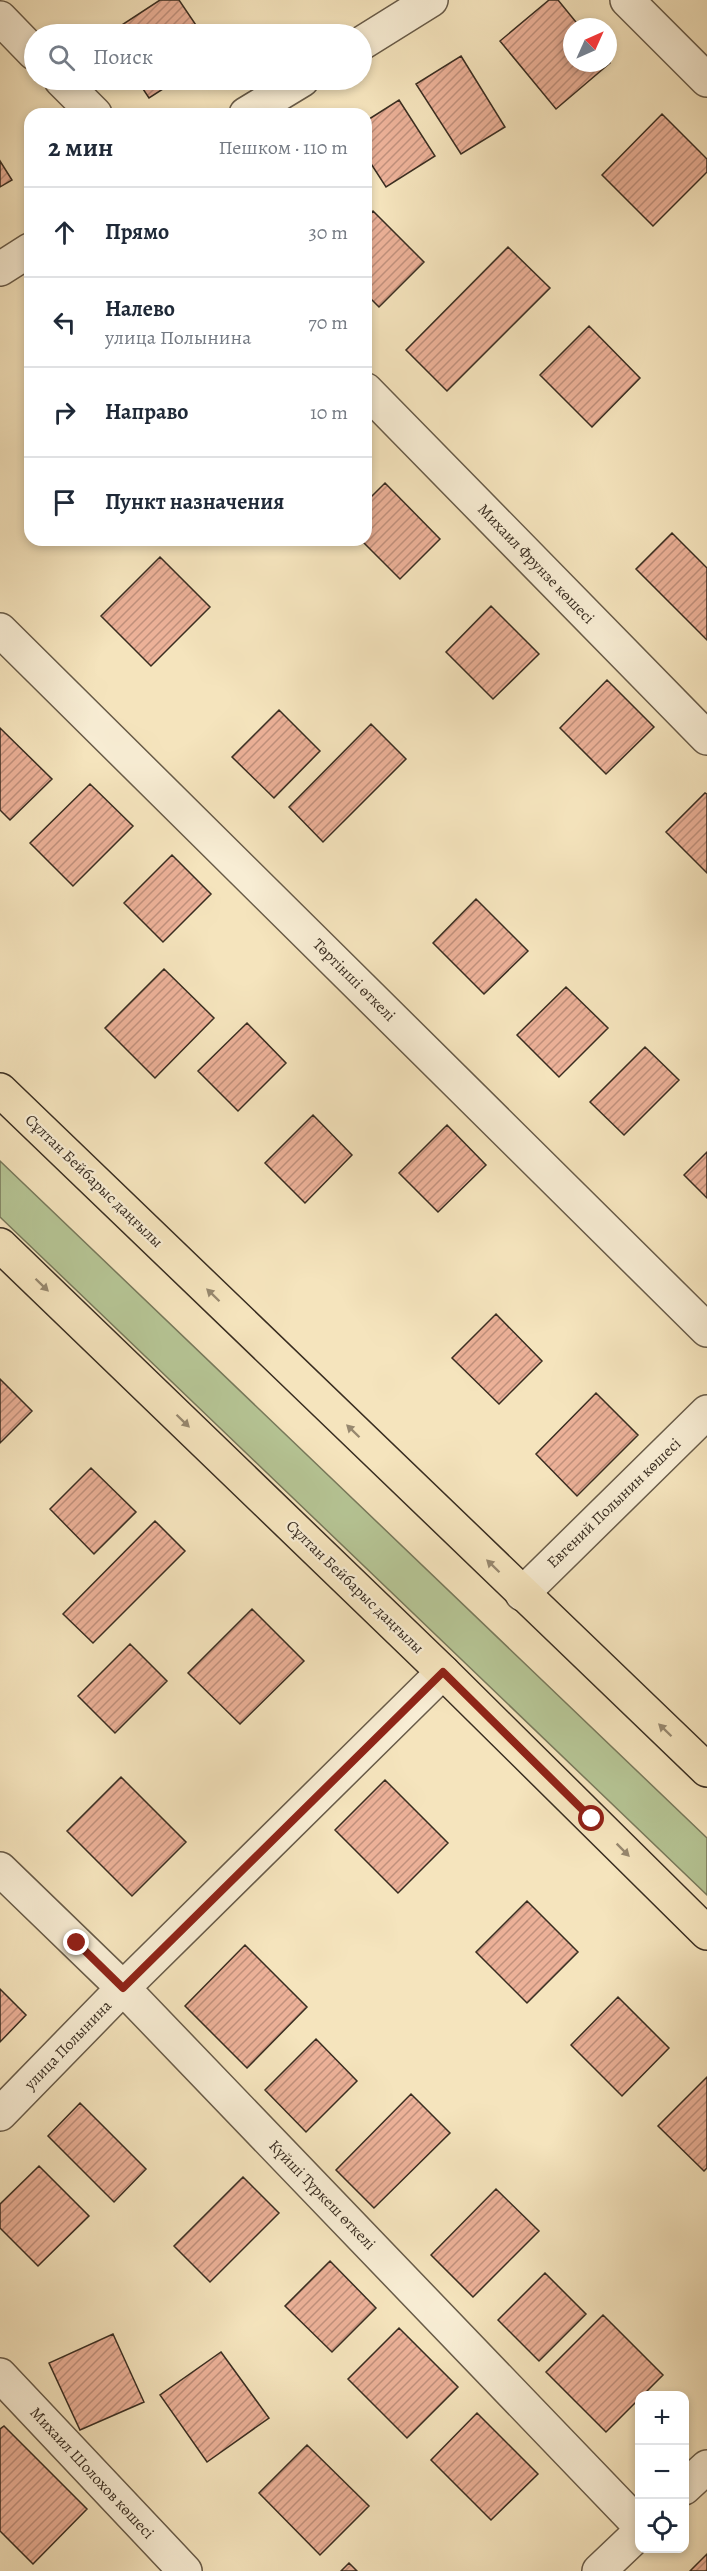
<!DOCTYPE html>
<html lang="ru">
<head>
<meta charset="utf-8">
<style>
	:root { --surface:#fff; --page:#f2f2f3; --text:#1f2937; --muted:#747a83; --line:#e0e1e3 }
	body { margin:0; font-family:Alegreya,serif; background:var(--page); color:var(--text) }
	.controls { position:absolute; right:18px; bottom:18px; display:grid; overflow:hidden; border-radius:12px; box-shadow:0 3px 9px #0003 }
	.controls button { width:54px; height:54px; display:grid; place-items:center; padding:0; border:0; border-bottom:2px solid var(--line); background:var(--surface); color:var(--text); font:30px sans-serif }
	.compass { position:absolute; left:563px; top:18px; width:54px; height:54px; border-radius:50%; background:var(--surface); box-shadow:0 3px 9px #0003; rotate:45deg }
	.stop { position:absolute; width:18px; height:18px; margin:-14px; border:4px solid #8f2418; border-radius:50%; background:#fff }
	.stop.end { background:#8f2418; border-color:#fff; box-shadow:0 2px 6px #0008 }
	.list { margin:0; padding:0; list-style:none }
	h2 { display:flex; justify-content:space-between; align-items:center; height:78px; margin:0; padding:0 24px; font-size:26px }
	h2 small { font-size:20px; font-weight:400; color:var(--muted) }
	.list li { display:grid; grid-template-columns:39px 1fr auto; gap:18px; align-items:center; box-sizing:border-box; height:90px; padding:0 24px; border-top:2px solid var(--line) }
	.list b { display:block; font-size:22px; white-space:nowrap }
	.list p { margin:0; font-size:20px; white-space:nowrap; color:var(--muted) }
	.list em { font-size:20px; font-style:normal; color:var(--muted) }
	.icon { flex:none; width:33px; height:33px; fill:none; stroke:currentColor; stroke-width:2; stroke-linecap:round; stroke-linejoin:round }
	.map { position:relative; flex:none; width:707px; height:2571px; overflow:hidden }
	.search { position:absolute; background:var(--surface); box-shadow:0 3px 9px #0003; left:24px; top:24px; width:348px; height:66px; display:flex; align-items:center; gap:15px; box-sizing:border-box; padding:0 21px; border-radius:33px; color:var(--muted); font-size:22px }
	.panel { position:absolute; background:var(--surface); box-shadow:0 3px 9px #0003; left:24px; top:108px; width:348px; height:438px; border-radius:18px }
	.map>svg:first-child { display:block }
	.green { fill:#b6c595; stroke:#78795b; stroke-width:1.5 }
	.building { fill:url(#building-hatch); stroke:#392d21; stroke-width:1.5 }
	.lines { fill:none; stroke-linecap:round; stroke-linejoin:round }
	.street-casing { stroke:#685b48; stroke-width:36 }
	.primary-casing { stroke:#392d21; stroke-width:36 }
	.street { stroke:#f8edd4; stroke-width:33 }
	.primary { stroke:#f5e4bd; stroke-width:33 }
	.oneway { fill:#97886f }
	.route { stroke:#8f2418; stroke-width:8 }
	.labels { text-anchor:middle; dominant-baseline:central; stroke-width:4.5; stroke-linejoin:round; paint-order:stroke }
	.street-label { font-size:16px; fill:#392d21; stroke:#f8edd4 }
</style>
</head>
<body>
<div class="map">
<svg width="707" height="2571" viewBox="0 0 707 2571">
	<defs>
		<pattern id="building-hatch" width="6" height="6" patternUnits="userSpaceOnUse" patternTransform="scale(1.5)"><rect width="6" height="6" fill="#ecb198"/><path d="M-1 1l2-2M0 6l6-6M5 7l2-2" fill="none" stroke="#c0907c"/></pattern>
	</defs>
	<rect width="100%" height="100%" fill="#f5e4bd"/>
	<filter id="stains"><feTurbulence type="fractalNoise" baseFrequency=".00333" numOctaves="4"/><feColorMatrix values="0 0 0 0 .2 0 0 0 0 .09 0 0 0 0 .02 0 0 0 .5 -.17"/></filter>
	<radialGradient id="worn" r=".72"><stop offset=".6" stop-color="#630" stop-opacity="0"/><stop offset="1" stop-color="#630" stop-opacity=".3"/></radialGradient>
	<path class="green" d="M0,1161L707,1838V1895L0,1217Z"/>
	<path class="building" d="M160,0H179L202,34H108Z
		M549,0H558L580,27H572V63H608V61L610,63L556,109L500,41Z
		M461,56L505,127L461,154L416,84Z
		M137,80H177L149,98Z
		M399,100L435,156L386,187L366,156V121Z
		M662,114L707,159V172L653,226L602,175Z
		M0,161L12,180L0,187Z
		M373,211L424,262L379,307L366,294V218Z
		M508,247L550,288L447,391L406,350Z
		M589,326L640,378L592,427L540,375Z
		M385,483L440,539L400,579L361,540H366V502Z
		M672,533L707,568V640L636,569Z
		M160,557L210,607L151,666L101,616Z
		M491,606L539,654L493,699L446,652Z
		M607,680L654,727L606,774L560,728Z
		M279,710L320,751L274,798L232,757Z
		M371,724L406,759L323,842L289,807Z
		M0,728L52,779L10,820L0,810Z
		M90,784L133,826L73,886L30,843Z
		M705,793L707,794V873L666,832Z
		M172,855L211,894L163,942L124,903Z
		M476,899L528,951L484,994L433,943Z
		M164,969L214,1018L155,1078L105,1028Z
		M566,987L608,1028L559,1077L517,1035Z
		M247,1023L286,1063L238,1111L198,1071Z
		M645,1047L679,1080L624,1135L590,1102Z
		M313,1115L352,1155L305,1203L265,1163Z
		M447,1125L486,1165L438,1212L399,1173Z
		M707,1152V1198L684,1175Z
		M496,1314L542,1361L499,1404L452,1358Z
		M0,1379L32,1411L0,1443Z
		M596,1393L638,1435L577,1496L536,1454Z
		M91,1468L136,1512L94,1554L50,1509Z
		M155,1521L185,1551L93,1643L63,1614Z
		M252,1609L304,1661L240,1724L188,1673Z
		M130,1644L167,1681L115,1733L78,1696Z
		M121,1777L186,1842L132,1896L67,1831Z
		M385,1780L448,1843L398,1893L335,1830Z
		M527,1901L578,1952L527,2003L476,1952Z
		M245,1945L307,2007L247,2068L185,2006Z
		M0,1989L26,2015L0,2042Z
		M618,1997L669,2048L622,2096L571,2045Z
		M316,2039L357,2081L306,2132L265,2090Z
		M707,2077V2168L704,2171L658,2126Z
		M411,2094L450,2133L374,2208L336,2170Z
		M80,2103L146,2169L114,2202L48,2136Z
		M39,2166L89,2216L38,2266L0,2228V2204Z
		M243,2177L279,2213L210,2282L174,2246Z
		M496,2189L539,2231L473,2297L431,2255Z
		M330,2261L376,2308L332,2352L285,2306Z
		M545,2273L586,2314L539,2361L498,2320Z
		M603,2315L663,2375L606,2432L546,2372Z
		M399,2328L458,2387L407,2438L348,2379Z
		M113,2334L144,2402L80,2430L49,2363Z
		M221,2352L269,2418L207,2462L160,2395Z
		M477,2413L538,2474L491,2520L431,2460Z
		M4,2426L87,2509L33,2564L0,2531V2429Z
		M307,2445L369,2506L320,2555L259,2493Z
		M707,2554V2571H690Z
		M349,2563L357,2571H341Z"/>
	<g class="lines">
		<defs>
			<path id="street" d="M627,0L707,80
				M0,18L34,53
				M362,43L431,0
				M61,80L95,114
				M246,114L302,80
				M0,269L30,250
				M366,390L707,738
				M0,630L707,1330
				M522,1594L707,1412
				M0,1869L123,1988L640,2526
				M0,2114L123,1988L443,1672
				M0,2375L185,2571
				M684,2488L707,2467
				M599,2571L640,2532"/>
			<path id="primary" d="M0,1090L707,1770
				M0,1245L443,1672L707,1933"/>
		</defs>
		<use href="#street" class="street-casing"/>
		<use href="#primary" class="primary-casing"/>
		<use href="#street" class="street"/>
		<use href="#primary" class="primary"/>
	</g>
	<defs><path id="oneway-solid" d="M-6-.8H1V-3.2L6.5 0L1 3.2V.8H-6Z" transform="scale(1.5)"/></defs>
	<g class="oneway">
		<use href="#oneway-solid" transform="translate(42 1285) rotate(44)"/>
		<use href="#oneway-solid" transform="translate(213 1295) rotate(-136)"/>
		<use href="#oneway-solid" transform="translate(183 1421) rotate(44)"/>
		<use href="#oneway-solid" transform="translate(353 1431) rotate(-136)"/>
		<use href="#oneway-solid" transform="translate(493 1566) rotate(-136)"/>
		<use href="#oneway-solid" transform="translate(665 1730) rotate(-136)"/>
		<use href="#oneway-solid" transform="translate(623 1850) rotate(45)"/>
	</g>
	<g class="lines">
		<path class="route" d="M77,1943L123,1988L443,1672L592,1819"/>
	</g>
	<g class="labels">
		<g class="street-label">
			<text transform="translate(536 564) rotate(46)">Михаил Фрунзе көшесі</text>
			<text transform="translate(354 980) rotate(45)">Төртінші өткелі</text>
			<text transform="translate(94 1181) rotate(44)">Сұлтан Бейбарыс даңғылы</text>
			<text transform="translate(614 1503) rotate(-44)">Евгений Полынин көшесі</text>
			<text transform="translate(355 1587) rotate(44)">Сұлтан Бейбарыс даңғылы</text>
			<text transform="translate(68 2045) rotate(-46)">улица Полынина</text>
			<text transform="translate(322 2195) rotate(46)">Күйші Түркеш өткелі</text>
			<text transform="translate(92 2473) rotate(47)">Михаил Шолохов көшесі</text>
		</g>
	</g>
	<rect width="100%" height="100%" filter="url(#stains)"/>
	<rect width="100%" height="100%" fill="url(#worn)"/>
</svg>
<div class="controls">
<button>+</button>
<button>−</button>
<button><svg class="icon" aria-label="locate" viewBox="0 0 24 24"><circle cx="12" cy="12" r="6"/><path d="M12 2v4M12 18v4M2 12h4M18 12h4"/></svg></button>
</div>
<svg class="compass" viewBox="-18 -18 36 36"><path d="M0-13l5 13h-10z" fill="#e53935"/><path d="M0 13l5-13h-10z" fill="#747a83"/></svg>
<div class="stop" style="left:592px;top:1819px"></div>
<div class="stop end" style="left:77px;top:1943px"></div>
<div class="search"><svg class="icon" aria-label="search" viewBox="0 0 24 24"><circle cx="10" cy="10" r="6"/><path d="M15 15l6 6"/></svg>Поиск</div>
<section class="panel">
<h2>2 мин<small>Пешком · 110 m</small></h2>
<ul class="list">
<li><svg class="icon" aria-label="ahead" viewBox="0 0 24 24"><path d="M12 20V5M6 11l6-6 6 6"/></svg><div><b>Прямо</b></div><em>30 m</em></li>
<li><svg class="icon" aria-label="left" viewBox="0 0 24 24"><path d="M17 20v-9H6M10 6l-5 5 5 5"/></svg><div><b>Налево</b><p>улица Полынина</p></div><em>70 m</em></li>
<li><svg class="icon" aria-label="right" viewBox="0 0 24 24"><path d="M7 20v-9h11M14 6l5 5-5 5"/></svg><div><b>Направо</b></div><em>10 m</em></li>
<li><svg class="icon" aria-label="arrive" viewBox="0 0 24 24"><path d="M6 21V4h12l-3 4 3 4H6"/></svg><div><b>Пункт назначения</b></div></li>
</ul>
</section>
</div>
</body>
</html>
